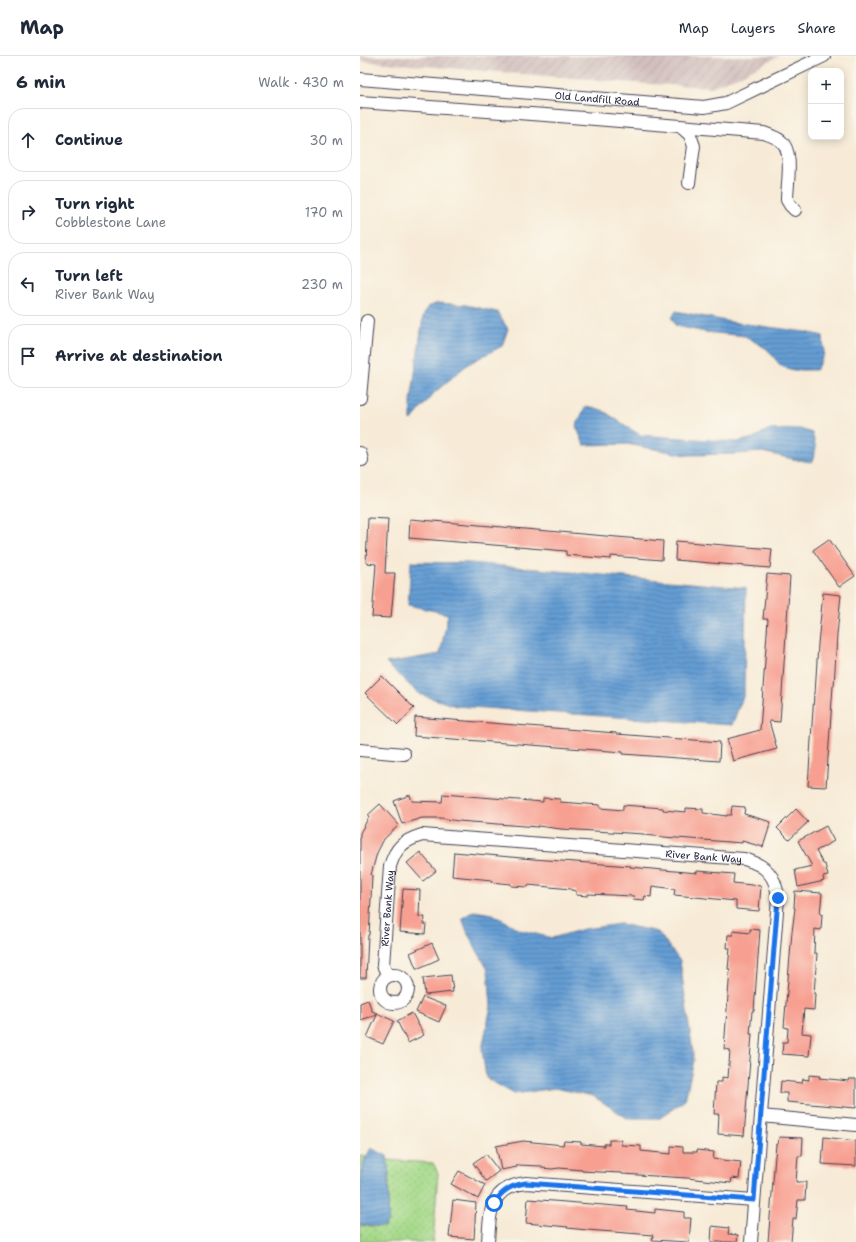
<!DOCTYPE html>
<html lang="en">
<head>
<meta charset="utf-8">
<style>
	:root { --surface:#fff; --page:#f2f2f3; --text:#1f2937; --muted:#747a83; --line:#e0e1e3 }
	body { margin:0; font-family:"Shantell Sans",sans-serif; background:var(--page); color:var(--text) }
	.controls { position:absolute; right:12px; top:12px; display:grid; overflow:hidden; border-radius:8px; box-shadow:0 2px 10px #0003 }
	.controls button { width:36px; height:36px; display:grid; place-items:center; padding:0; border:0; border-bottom:1px solid var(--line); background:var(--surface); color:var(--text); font:20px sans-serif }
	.stop { position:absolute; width:12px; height:12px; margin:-9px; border:3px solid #1a73e8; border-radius:50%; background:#fff }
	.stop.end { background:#1a73e8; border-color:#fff; box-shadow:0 1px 4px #0008 }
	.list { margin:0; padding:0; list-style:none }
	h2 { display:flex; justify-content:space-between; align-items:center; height:52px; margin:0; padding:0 16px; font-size:17px }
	h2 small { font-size:13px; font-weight:400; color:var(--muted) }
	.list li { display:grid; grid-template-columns:26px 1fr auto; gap:12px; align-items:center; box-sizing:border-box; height:64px; margin:0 8px 8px; padding:0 8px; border:1px solid var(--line); border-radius:16px }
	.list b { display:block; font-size:15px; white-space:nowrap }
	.list p { margin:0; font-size:13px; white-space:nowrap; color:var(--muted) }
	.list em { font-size:13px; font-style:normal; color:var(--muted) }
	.icon { flex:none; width:22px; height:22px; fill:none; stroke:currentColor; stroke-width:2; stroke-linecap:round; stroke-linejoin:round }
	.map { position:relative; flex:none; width:496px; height:1186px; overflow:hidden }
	header { display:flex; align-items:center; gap:24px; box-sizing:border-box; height:56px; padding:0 20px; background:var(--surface); border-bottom:1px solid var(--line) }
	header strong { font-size:19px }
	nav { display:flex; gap:22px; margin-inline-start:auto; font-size:14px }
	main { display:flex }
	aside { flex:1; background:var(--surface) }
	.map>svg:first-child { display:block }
	.industrial { fill:url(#industrial-furrows) }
	.grass { fill:url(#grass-dots); stroke:#647e62 }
	.water { fill:url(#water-rules); stroke:#446088 }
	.building { fill:#f79f90 }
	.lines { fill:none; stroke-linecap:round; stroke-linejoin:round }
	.minor-casing { stroke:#424052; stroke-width:14 }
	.minor { stroke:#fff; stroke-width:12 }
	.route { stroke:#1a73e8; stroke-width:5 }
	.labels { text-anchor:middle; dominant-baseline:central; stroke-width:4; stroke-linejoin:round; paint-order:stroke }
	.street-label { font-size:10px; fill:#22223b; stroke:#fbf7ec }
</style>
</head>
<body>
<header>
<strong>Map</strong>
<nav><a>Map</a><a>Layers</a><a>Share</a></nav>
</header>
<main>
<aside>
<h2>6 min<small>Walk · 430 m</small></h2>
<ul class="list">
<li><svg class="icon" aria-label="ahead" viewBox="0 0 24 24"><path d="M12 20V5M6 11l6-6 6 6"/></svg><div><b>Continue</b></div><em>30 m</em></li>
<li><svg class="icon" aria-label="right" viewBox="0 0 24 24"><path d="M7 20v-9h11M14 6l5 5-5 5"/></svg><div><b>Turn right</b><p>Cobblestone Lane</p></div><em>170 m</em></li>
<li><svg class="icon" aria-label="left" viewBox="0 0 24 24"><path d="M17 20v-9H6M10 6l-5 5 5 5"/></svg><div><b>Turn left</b><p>River Bank Way</p></div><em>230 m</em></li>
<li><svg class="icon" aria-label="arrive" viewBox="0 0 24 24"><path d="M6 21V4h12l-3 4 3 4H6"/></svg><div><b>Arrive at destination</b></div></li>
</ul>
</aside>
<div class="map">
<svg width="496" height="1186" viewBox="0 0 496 1186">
	<defs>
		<pattern id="industrial-furrows" width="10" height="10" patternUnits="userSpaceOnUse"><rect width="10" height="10" fill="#d1bfbd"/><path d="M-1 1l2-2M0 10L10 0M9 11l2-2" fill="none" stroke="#b3a4a3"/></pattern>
		<pattern id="grass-dots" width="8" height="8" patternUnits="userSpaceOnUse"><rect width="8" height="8" fill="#a5d989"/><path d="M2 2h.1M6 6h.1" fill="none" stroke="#8eba77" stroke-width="1.8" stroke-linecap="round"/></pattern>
		<pattern id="water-rules" width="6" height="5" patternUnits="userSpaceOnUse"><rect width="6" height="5" fill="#659ed4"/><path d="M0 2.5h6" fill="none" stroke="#5380ad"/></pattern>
	</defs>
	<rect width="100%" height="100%" fill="#fbf7ec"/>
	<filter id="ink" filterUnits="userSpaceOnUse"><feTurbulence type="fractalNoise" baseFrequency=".025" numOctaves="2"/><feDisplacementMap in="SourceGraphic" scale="8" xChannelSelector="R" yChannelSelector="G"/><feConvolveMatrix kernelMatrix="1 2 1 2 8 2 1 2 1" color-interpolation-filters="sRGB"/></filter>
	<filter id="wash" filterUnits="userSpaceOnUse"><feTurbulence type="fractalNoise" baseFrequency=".012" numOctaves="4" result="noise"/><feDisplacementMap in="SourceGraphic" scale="16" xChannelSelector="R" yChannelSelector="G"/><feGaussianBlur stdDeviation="0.9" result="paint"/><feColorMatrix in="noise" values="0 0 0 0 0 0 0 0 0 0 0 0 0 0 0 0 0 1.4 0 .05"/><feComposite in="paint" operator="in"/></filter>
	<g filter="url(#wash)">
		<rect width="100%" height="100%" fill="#f7ebd7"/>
		<path class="industrial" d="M0,0H419L383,18L351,31L288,28L0,5Z"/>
		<path class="grass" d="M0,1099L6,1100L5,1103L0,1123Z
			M27,1104L73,1107L78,1117L73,1186H0V1169L5,1170L28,1165L29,1118Z"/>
		<path class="water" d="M78,247L106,249L137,256L148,273L142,290L108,308L74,337L51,365V345L63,261L68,251Z
			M316,255L371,266L446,276L463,280L464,298L456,314H433L421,310L407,293L385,280L345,276L316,270L312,262Z
			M226,350L242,354L280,379L377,386L394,382L407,374L440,373L452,377L456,392L452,406L437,404L402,396L375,398L327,399L267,388L224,389L216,370Z
			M51,506L110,507L386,532L384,638L372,669L96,650L59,638L26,607L80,598L88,558L48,549Z
			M114,855L133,858L160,874L192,882L224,873L260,868L298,876L320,905L334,1004L325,1044L300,1062H267L233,1040L195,1032L154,1038L126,1022L122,993L131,950L128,914L108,878L102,862Z
			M11,1092L27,1100L29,1118L28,1165L24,1171L0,1169V1123L5,1103Z"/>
		<g id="blocks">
			<path class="building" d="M8,462L28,463L25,517H35L31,562L12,561L16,508L6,507Z
				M50,463L303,485L302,504L251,500V503L206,499V495L49,482Z
				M469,483L495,520L479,531L453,494Z
				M316,485L412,493L410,512L315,504Z
				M407,518L430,520L420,666L409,665L417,693L373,705L367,683L400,674L408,563H403Z
				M463,537L481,539L477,579L474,630H473L466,731L448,730L454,638H455L458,588Z
				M22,620L54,652L38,669L5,637Z
				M55,661L206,673L256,677V678L360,686L359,705L263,698V696L210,692L54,680Z
				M83,738L183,746V742L200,743V746L240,749V752L263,754V749L303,752V754L326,756V752L343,753V757L367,760V759H371L372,750L385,751L384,758L411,766L403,791L382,785V787L304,781L284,779V778L201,773L178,770V771L98,765L81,762H62L42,768L34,745L50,739L52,745L82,746Z
				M20,748L39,769L24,783L17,797L11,819H12L11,843L9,879H8L6,922H0V777L9,761L8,759Z
				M436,753L448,766L429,784L417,772Z
				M466,770L474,785L456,795L463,808H465L468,820L463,821L464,825L438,831L435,814L452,810L438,785Z
				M60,796L76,815L63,825L47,807Z
				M94,796L173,803L271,810L270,811L337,817V815L374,818L373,827L401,830L399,855L376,853V845L314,839L315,833L292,830L291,841L285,840L284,844L273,843L274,840L228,838V840L216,839V835L211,834V833L168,829V831L151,830V828L131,826L132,824L92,820Z
				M43,833L60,834L59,861H65L64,868H66L65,878L40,876Z
				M435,835L462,837L460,858H462L461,874L455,873L454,897H457L454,938H455L454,954L444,953L442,977L451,978L449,1000L422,998L423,986H427L428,972L424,971L432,876L435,852H434Z
				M390,873L400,874L394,955H392L390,978H392L384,1080L358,1078L359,1058H354L356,1026H362V1021L368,1022L370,994L364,993L370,913H368L370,892H367L368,879H373V875L390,877Z
				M72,887L79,903L59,912H56L50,897Z
				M91,919L93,936L65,939L63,922Z
				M63,941L86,950L79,966L56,956Z
				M8,944L12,955L34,965L23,988L7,981L17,959L0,964V947Z
				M52,957L64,979L48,987L37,965Z
				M449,1019L460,1020L459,1022L489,1025V1023H496V1052L427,1046V1037H420L421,1025L442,1027L443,1023L449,1024Z
				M419,1081L443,1082L442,1100H438L436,1126H446L445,1144H438L436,1163H433L431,1186H408L416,1088H418Z
				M464,1081L496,1085V1110L462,1108Z
				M249,1084H261V1089L281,1090V1095L311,1098V1090L323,1091V1096H337V1094L354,1096L353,1103L381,1106L379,1123L372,1122L371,1127L327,1122L262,1118V1117L239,1116L222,1115V1114L199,1112L192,1113L182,1112V1110L157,1109V1111L141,1114L136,1090L163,1085L203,1089L204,1085L221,1086V1088L244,1090V1088H249Z
				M126,1098L139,1115L126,1125L113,1107Z
				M99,1115L125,1129L118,1143L91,1128Z
				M168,1143L268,1151L267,1154L295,1157V1153L324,1156V1162H331L329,1186L292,1184L293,1179L227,1174L207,1172L208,1171L166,1167Z
				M93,1144L116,1147L114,1183L89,1181Z
				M352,1170L369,1172L368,1178L378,1179L377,1186H351Z"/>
		</g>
	</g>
	<g filter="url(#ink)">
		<use href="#blocks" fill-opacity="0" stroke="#424052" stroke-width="1"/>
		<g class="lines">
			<defs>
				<g id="minor">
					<path id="s1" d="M0,23L344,51L366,47L464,0"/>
					<path d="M0,46L199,60L404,77C409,79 416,81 421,85C434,96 427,127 427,144L430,149L435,154"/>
					<path d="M320,70L330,79L334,90L329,127"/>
					<path d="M0,342L7,265"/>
					<path d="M0,397L2,404"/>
					<path d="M0,694L44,698"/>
					<circle cx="34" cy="933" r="14"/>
					<path id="s2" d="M28,920L23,909L30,810C36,791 43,785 62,779L384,803C406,809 416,820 418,842L391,1186"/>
					<path d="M401,1060L496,1069"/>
					<path d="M128,1186C130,1157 129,1131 166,1127L394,1144"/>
				</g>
			</defs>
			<use href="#minor" class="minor-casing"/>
			<use href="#minor" class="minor"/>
		</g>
	</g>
	<g class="lines" filter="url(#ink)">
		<path class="route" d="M134,1147C142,1135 151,1129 166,1127L394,1144L418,842"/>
	</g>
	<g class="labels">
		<g class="street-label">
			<text stroke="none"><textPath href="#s1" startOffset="238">Old Landfill Road</textPath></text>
			<text stroke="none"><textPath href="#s2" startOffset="441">River Bank Way</textPath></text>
			<text stroke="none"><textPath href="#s2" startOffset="69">River Bank Way</textPath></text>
		</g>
	</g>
</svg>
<div class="controls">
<button>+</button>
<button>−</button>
</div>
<div class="stop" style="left:134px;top:1147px"></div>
<div class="stop end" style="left:418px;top:842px"></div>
</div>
</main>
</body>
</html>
